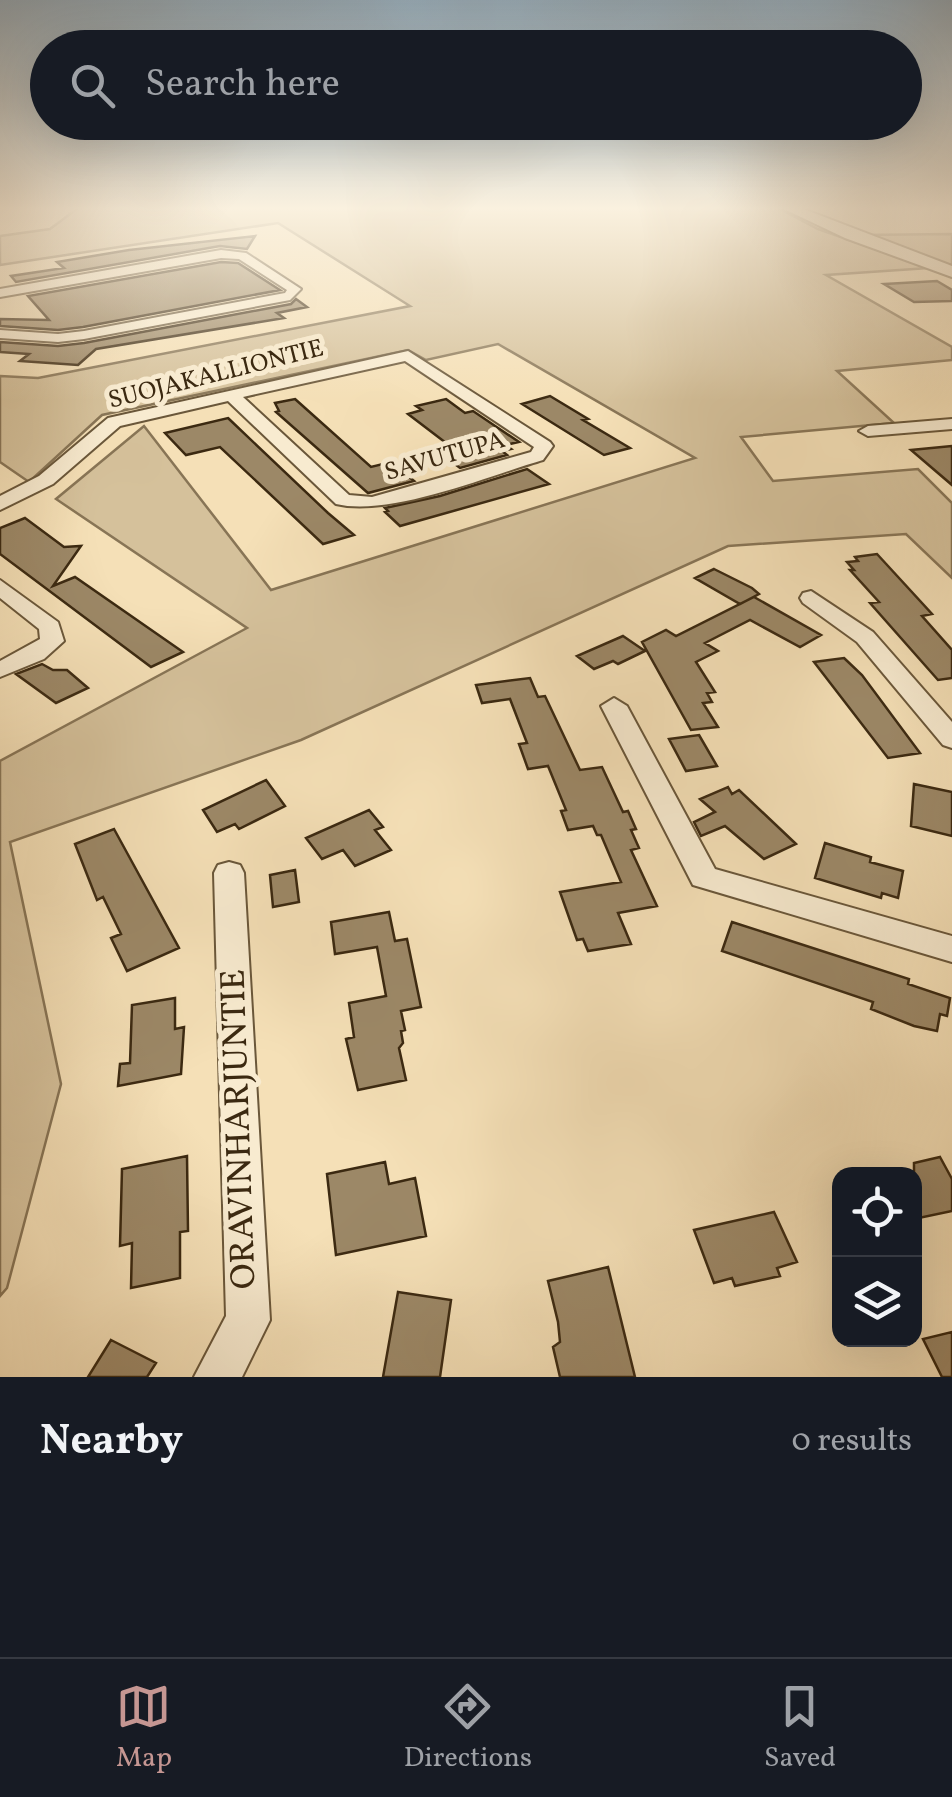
<!DOCTYPE html>
<html lang="en">
<head>
<meta charset="utf-8">
<style>
	:root { --surface:#171b24; --page:#20242c; --text:#f1f3f6; --muted:#9ea1a6; --line:#363941; --accent:#c59692 }
	body { margin:0; font-family:Vollkorn,serif; background:var(--page); color:var(--text) }
	.controls { position:absolute; right:30px; bottom:30px; display:grid; overflow:hidden; border-radius:20px; box-shadow:0 10px 40px #0002 }
	.controls button { width:90px; height:90px; display:grid; place-items:center; padding:0; border:0; border-bottom:2px solid var(--line); background:var(--surface); color:var(--text); font:50px sans-serif }
	.list { margin:0; padding:0; list-style:none }
	h2 { display:flex; justify-content:space-between; align-items:center; height:130px; margin:0; padding:0 40px; font-size:42px }
	h2 small { font-size:32px; font-weight:400; color:var(--muted) }
	.icon { flex:none; width:55px; height:55px; fill:none; stroke:currentColor; stroke-width:2; stroke-linecap:round; stroke-linejoin:round }
	.map { position:relative; flex:none; width:952px; height:1377px; overflow:hidden }
	.search { position:absolute; background:var(--surface); box-shadow:0 10px 40px #0002; left:30px; right:30px; top:30px; height:110px; display:flex; align-items:center; gap:25px; box-sizing:border-box; padding:0 35px; border-radius:55px; color:var(--muted); font-size:38px }
	.sheet { height:280px; background:var(--surface) }
	nav { display:flex; justify-content:space-around; align-items:center; box-sizing:border-box; height:140px; border-top:2px solid var(--line); background:var(--surface); font-size:28px; color:var(--muted) }
	nav a { display:grid; justify-items:center; gap:5px }
	nav .on { color:var(--accent) }
	.map>svg:first-child { display:block }
	.green { fill:#d5c19b; stroke:#887556; stroke-width:2.5 }
	.building { fill:#9c8867; stroke:#3b2911; stroke-width:2.5 }
	.lines { fill:none; stroke-linecap:round; stroke-linejoin:round }
	.minor-casing { stroke:#6a573a; stroke-width:4 }
	.tertiary-casing { stroke:#6a573a; stroke-width:4 }
	.minor { fill:#f8ebd0; fill-rule:evenodd }
	.tertiary { fill:#f8ebd0; fill-rule:evenodd }
	.labels { text-anchor:middle; dominant-baseline:central; stroke-width:10; stroke-linejoin:round; paint-order:stroke }
	.far-street-label { font-size:25px; fill:#3b2911; stroke:#f8ebd0 }
	.near-street-label { font-size:35px; fill:#3b2911; stroke:#f8ebd0 }
</style>
</head>
<body>
<div class="map">
<svg width="952" height="1377" viewBox="0 0 952 1377">
	<rect width="100%" height="100%" fill="#f5e0b7"/>
	<filter id="stains"><feTurbulence type="fractalNoise" baseFrequency=".002" numOctaves="4"/><feColorMatrix values="0 0 0 0 .2 0 0 0 0 .09 0 0 0 0 .02 0 0 0 .5 -.17"/></filter>
	<radialGradient id="worn" r=".72"><stop offset=".6" stop-color="#630" stop-opacity="0"/><stop offset="1" stop-color="#630" stop-opacity=".3"/></radialGradient>
	<path class="green" d="M78,208H778L818,229L929,268L826,275L952,347V360L837,371L894,423L741,437L773,481L918,469L952,503V578L906,534L728,546L301,740L10,842L61,1084L7,1288L0,1296V761L247,628L56,499L144,426L271,590L695,458L498,344L426,360L408,350L102,415L29,482L0,462V376L38,378L410,306L278,223L0,265V236L50,229Z
		M952,234V269L857,235Z"/>
	<path class="building" d="M255,236L247,249L220,246L16,282L11,276L64,268L57,262L129,250Z
		M221,262L238,263L280,290L83,327L58,330L0,326V319L49,320L28,296Z
		M937,281L952,290V301L914,302L884,284Z
		M296,299L307,307L277,313L284,318L96,349L78,365L20,361L29,354L0,352V342L58,346L84,343L291,304Z
		M550,396L588,419L583,420L630,448L604,455L522,404Z
		M295,399L371,467L391,462L414,481L368,493L276,412L279,411L275,403Z
		M446,399L465,413L473,411L519,442L505,445L511,449L502,451L507,455L460,468L436,450L450,446L408,414L422,410L416,406Z
		M228,418L328,513L354,535L323,544L220,447L186,455L165,433Z
		M952,446V485L911,450Z
		M527,469L549,484L400,526L385,512L388,511L385,508L440,496Z
		M25,518L64,547L81,546L53,586L75,577L183,652L151,667L0,554V528Z
		M877,554L932,614L922,616L952,650V678L938,680L870,603L879,602L850,570H854L847,562L858,561L855,557Z
		M714,569L752,588L759,594L740,604L695,578Z
		M754,597L821,635L800,647L750,620L705,643L718,651L696,662L715,692L707,693L712,702L703,703L718,727L691,730L642,642L666,630L676,636Z
		M623,636L645,651L618,664L613,661L594,669L577,656Z
		M844,658L862,675L920,753L888,758L814,662Z
		M42,664L53,670H67L88,688L56,703L16,674Z
		M530,678L538,697L545,696L580,770L602,767L623,812L628,811L636,829L631,830L639,848L631,850L657,906L618,913L631,944L588,951L583,939L577,940L560,892L621,882L601,835H597L593,826L568,830L561,811L566,810L548,766L528,769L519,744L527,743L510,699L482,703L476,685Z
		M699,735L717,766L686,771L669,739Z
		M266,780L285,806L239,829L235,824L217,832L203,810Z
		M914,784L952,792V836L911,826Z
		M728,787L732,794L739,790L796,844L764,859L725,826L701,836L694,822L715,812L700,799Z
		M369,810L383,827L375,830L391,850L355,866L343,850L322,859L306,838Z
		M114,829L179,948L127,971L111,938L121,934L103,897L97,900L75,844Z
		M825,843L871,857L870,862L903,871L898,898L882,893L881,898L815,878Z
		M295,870L299,902L273,907L270,875Z
		M389,912L395,941L407,939L421,1007L401,1011L405,1030L401,1031L403,1043L399,1048L406,1080L358,1090L346,1039L354,1037L349,1003L386,996L377,947L335,954L331,922Z
		M732,922L909,979L908,984L950,998L947,1016L940,1014L937,1031L914,1026L871,1009L873,1002L722,951Z
		M175,998V1029L184,1027L181,1074L118,1086L120,1064L130,1063L132,1005Z
		M187,1156L188,1231L180,1232V1278L131,1288L132,1243L120,1246L122,1169Z
		M940,1157L952,1179V1211L914,1219V1163Z
		M385,1162L389,1184L415,1178L426,1236L336,1255L327,1174Z
		M774,1212L797,1262L777,1268L780,1276L735,1286L732,1278L714,1283L694,1230Z
		M608,1267L635,1377H560L553,1347L560,1342L558,1322L548,1281Z
		M398,1292L451,1300L440,1377H383Z
		M952,1332V1377H942L923,1339Z
		M111,1340L156,1363L147,1377H88Z"/>
	<g class="lines">
		<defs>
			<path id="minor" d="M221,250L246,253L301,289L290,300L84,339L58,342L0,338V330L58,334L84,331L285,293L287,290L239,259L221,258L0,297V289Z
				M408,351L550,442L553,446L543,460C488,476 390,517 336,504L228,401L120,426L53,484L0,510V496L39,476L108,418ZM405,361L534,447L531,452L372,497L349,495L243,397Z
				M952,419V429L868,436L859,431L868,426Z
				M0,580L58,622L64,641L44,659L0,677V661L40,639L39,629L0,598Z
				M811,591L873,632L952,722V748L943,745L857,642L803,603L800,598L803,593Z
				M614,698L627,706L715,869L952,936V962L693,885L601,706Z
				M229,862L240,865L244,873L270,1320L242,1377H194L226,1316L214,873L218,865Z"/>
			<path id="tertiary" d="M782,208H801L952,266V277L845,238Z"/>
		</defs>
		<use href="#minor" class="minor-casing"/>
		<use href="#tertiary" class="tertiary-casing"/>
		<use href="#minor" class="minor"/>
		<use href="#tertiary" class="tertiary"/>
	</g>
	<linearGradient id="sky" x2="0" y2="1"><stop stop-color="#94adbe"/><stop offset="0.52" stop-color="#faf1df"/><stop offset="1" stop-color="#faf1df" stop-opacity="0"/></linearGradient>
	<rect width="952" height="401" fill="url(#sky)"/>
	<g class="labels">
		<g class="far-street-label">
			<text transform="translate(216 375) rotate(-14)">SUOJAKALLIONTIE</text>
			<text transform="translate(445 457) rotate(-16)">SAVUTUPA</text>
		</g>
		<g class="near-street-label">
			<text transform="translate(240 1129) rotate(-92)">ORAVINHARJUNTIE</text>
		</g>
	</g>
	<rect width="100%" height="100%" filter="url(#stains)"/>
	<rect width="100%" height="100%" fill="url(#worn)"/>
</svg>
<div class="controls">
<button><svg class="icon" aria-label="locate" viewBox="0 0 24 24"><circle cx="12" cy="12" r="6"/><path d="M12 2v4M12 18v4M2 12h4M18 12h4"/></svg></button>
<button><svg class="icon" aria-label="layers" viewBox="0 0 24 24"><path d="M12 4l9 5-9 5-9-5zM3 14l9 5 9-5"/></svg></button>
</div>
<div class="search"><svg class="icon" aria-label="search" viewBox="0 0 24 24"><circle cx="10" cy="10" r="6"/><path d="M15 15l6 6"/></svg>Search here</div>
</div>
<section class="sheet">
<h2>Nearby<small>0 results</small></h2>
<ul class="list">
</ul>
</section>
<nav>
<a class="on"><svg class="icon" aria-label="map" viewBox="0 0 24 24"><path d="M3 6l6-2 6 2 6-2v14l-6 2-6-2-6 2zM9 4v14M15 6v14"/></svg>Map</a>
<a><svg class="icon" aria-label="directions" viewBox="0 0 24 24"><path d="M12 3l9 9-9 9-9-9zM9 14v-3h6M13 9l2 2-2 2"/></svg>Directions</a>
<a><svg class="icon" aria-label="saved" viewBox="0 0 24 24"><path d="M7 4h10v16l-5-4-5 4z"/></svg>Saved</a>
</nav>
</body>
</html>
